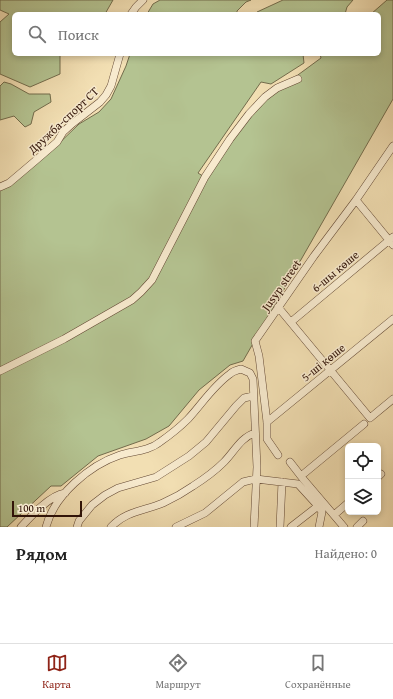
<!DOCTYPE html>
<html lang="ru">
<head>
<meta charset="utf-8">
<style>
	:root { --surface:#fff; --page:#f6f6f6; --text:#222; --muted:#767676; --line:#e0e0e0; --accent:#8f2418 }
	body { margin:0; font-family:"Gentium Book Plus",serif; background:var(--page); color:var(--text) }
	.controls { position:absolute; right:12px; bottom:12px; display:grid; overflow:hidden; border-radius:6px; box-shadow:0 2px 6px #0003 }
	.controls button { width:36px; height:36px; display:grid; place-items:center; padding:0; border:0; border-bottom:1px solid var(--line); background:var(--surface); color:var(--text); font:20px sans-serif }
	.scale { position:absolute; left:12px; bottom:10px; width:70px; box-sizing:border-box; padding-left:4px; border:2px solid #321408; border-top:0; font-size:11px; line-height:14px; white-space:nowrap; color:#321408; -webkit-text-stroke:3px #f7eace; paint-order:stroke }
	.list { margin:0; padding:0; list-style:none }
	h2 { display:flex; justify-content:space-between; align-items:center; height:52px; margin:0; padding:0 16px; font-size:17px }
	h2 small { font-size:13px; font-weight:400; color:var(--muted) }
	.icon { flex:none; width:22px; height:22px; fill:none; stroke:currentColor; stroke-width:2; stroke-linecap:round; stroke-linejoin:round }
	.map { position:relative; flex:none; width:393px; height:527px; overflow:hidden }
	.search { position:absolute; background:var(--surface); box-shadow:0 2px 6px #0003; left:12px; right:12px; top:12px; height:44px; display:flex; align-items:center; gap:10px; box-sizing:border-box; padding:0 14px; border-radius:6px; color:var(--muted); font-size:15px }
	.sheet { height:116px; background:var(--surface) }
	nav { display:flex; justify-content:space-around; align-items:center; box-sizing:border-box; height:56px; border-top:1px solid var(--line); background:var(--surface); font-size:11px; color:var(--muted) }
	nav a { display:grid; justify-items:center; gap:2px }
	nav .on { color:var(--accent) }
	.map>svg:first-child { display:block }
	.green { fill:#b4c391; stroke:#736c4c }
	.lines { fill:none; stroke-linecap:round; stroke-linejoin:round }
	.minor-casing { stroke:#624733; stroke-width:8 }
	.minor { stroke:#f7eace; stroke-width:7 }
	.labels { text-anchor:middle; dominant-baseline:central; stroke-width:3; stroke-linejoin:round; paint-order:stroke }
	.street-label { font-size:12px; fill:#321408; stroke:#f7eace }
</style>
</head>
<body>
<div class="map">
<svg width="393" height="527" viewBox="0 0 393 527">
	<rect width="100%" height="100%" fill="#f2dfb3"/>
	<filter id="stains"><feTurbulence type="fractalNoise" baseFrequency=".005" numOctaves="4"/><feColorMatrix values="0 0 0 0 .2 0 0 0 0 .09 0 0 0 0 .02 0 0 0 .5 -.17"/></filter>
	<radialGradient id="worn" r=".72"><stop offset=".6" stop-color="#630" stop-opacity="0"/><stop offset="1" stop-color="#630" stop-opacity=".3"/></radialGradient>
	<path class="green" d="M0,0H113L105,14H14V54H60V74L30,87L0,74V22L9,14L0,10Z
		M160,0H251L246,2L237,11V14H147L153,4Z
		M283,0H353L347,7L345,14H257V12Z
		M387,0H393V99L243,361L230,365L199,390L169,426L146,439L98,456L61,486H51L7,527H0V190L50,152L79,124L99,112L111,99L126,66L130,54H303L304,63L271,84L261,82L198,173L206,178L257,105L321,58L320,54H379V14H371Z
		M4,82L11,84L29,94H50L51,102L34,112L31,124L25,127L14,116L0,120V86Z"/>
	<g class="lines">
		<defs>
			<path id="minor" d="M131,14L136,7L143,0
				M0,187L9,183L35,161L57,142L63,132L73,123L100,102L106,95L111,86L120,54
				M356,200L393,245
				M278,307L370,418L393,399
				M291,322L393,237
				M0,371L64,339L132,300L141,292L152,280L205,177L230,139L249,114L265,97L277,88L298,79
				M267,422L393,319
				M278,455L267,439V422L259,356L255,341L314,256L356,200L393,146
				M290,462L304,480L344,527
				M301,476L364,424
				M378,477L381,474
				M334,515L348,503
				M21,527C31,516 50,495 65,493
				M46,527C54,495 90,465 120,455C133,451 149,451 160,442C170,435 180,427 188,419C202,404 213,386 230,374C233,371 237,370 241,369L250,373L253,379L257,467L254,527
				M77,527L79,521L92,505L105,495L118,488L156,477L189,456L206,442L236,406L244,398L253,396
				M111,527C126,511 144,511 163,503C174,498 183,493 193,486C204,479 215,471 224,462C234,452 241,437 255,433
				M176,527L205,513L243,482L247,481L256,479L298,484L318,506L322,512L319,527
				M280,527L282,482
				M291,527L318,506
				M357,527L363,521"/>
		</defs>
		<use href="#minor" class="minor-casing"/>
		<use href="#minor" class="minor"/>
	</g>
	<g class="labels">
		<g class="street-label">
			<text transform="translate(63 120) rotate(-43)">Дружба-спорт СТ</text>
			<text transform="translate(335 271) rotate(-40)">6-шы көше</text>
			<text transform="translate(281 285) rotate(-55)">Jusyp street</text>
			<text transform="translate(323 362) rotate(-39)">5-ші көше</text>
		</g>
	</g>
	<rect width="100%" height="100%" filter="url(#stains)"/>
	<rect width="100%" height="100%" fill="url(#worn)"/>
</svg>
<div class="controls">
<button><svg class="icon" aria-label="locate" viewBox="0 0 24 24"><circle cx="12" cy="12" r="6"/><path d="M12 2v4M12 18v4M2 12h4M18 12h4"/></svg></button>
<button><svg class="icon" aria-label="layers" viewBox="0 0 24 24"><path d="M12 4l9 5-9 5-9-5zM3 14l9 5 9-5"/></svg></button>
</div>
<div class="scale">100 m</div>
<div class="search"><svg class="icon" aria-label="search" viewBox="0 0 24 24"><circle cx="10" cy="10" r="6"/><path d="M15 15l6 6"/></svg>Поиск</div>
</div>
<section class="sheet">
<h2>Рядом<small>Найдено: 0</small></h2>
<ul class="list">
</ul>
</section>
<nav>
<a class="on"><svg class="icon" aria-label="map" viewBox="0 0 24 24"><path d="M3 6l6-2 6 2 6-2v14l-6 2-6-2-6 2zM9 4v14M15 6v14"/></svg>Карта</a>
<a><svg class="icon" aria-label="directions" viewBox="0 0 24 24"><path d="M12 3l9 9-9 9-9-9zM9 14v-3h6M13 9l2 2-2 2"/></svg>Маршрут</a>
<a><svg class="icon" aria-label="saved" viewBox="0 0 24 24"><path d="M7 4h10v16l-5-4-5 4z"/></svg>Сохранённые</a>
</nav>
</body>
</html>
